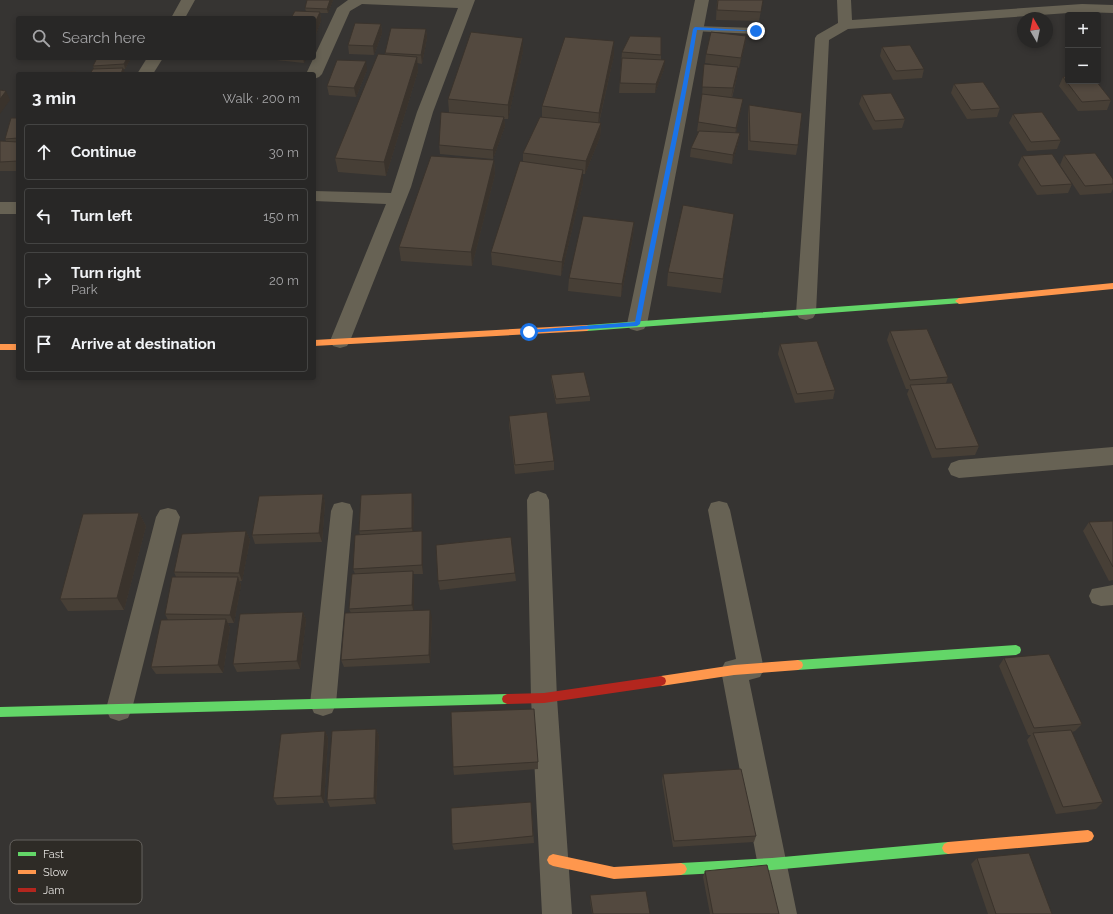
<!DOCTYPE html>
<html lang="en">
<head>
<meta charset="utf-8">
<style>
	:root { --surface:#282726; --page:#302f2e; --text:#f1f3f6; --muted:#a5a5a7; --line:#444443 }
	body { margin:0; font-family:Raleway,sans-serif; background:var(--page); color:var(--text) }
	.controls { position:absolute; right:12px; top:12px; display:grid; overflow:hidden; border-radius:4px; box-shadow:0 2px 6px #0003 }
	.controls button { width:36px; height:36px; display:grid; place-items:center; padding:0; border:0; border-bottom:1px solid var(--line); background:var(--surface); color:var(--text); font:20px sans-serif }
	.compass { position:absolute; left:1017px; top:12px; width:36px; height:36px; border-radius:50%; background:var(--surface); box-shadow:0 2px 6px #0003; rotate:351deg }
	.stop { position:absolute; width:12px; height:12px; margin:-9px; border:3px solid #1a73e8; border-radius:50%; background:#fff }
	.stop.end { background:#1a73e8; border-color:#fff; box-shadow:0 1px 4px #0008 }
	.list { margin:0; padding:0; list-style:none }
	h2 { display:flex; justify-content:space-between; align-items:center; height:52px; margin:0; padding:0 16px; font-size:17px }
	h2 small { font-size:13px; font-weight:400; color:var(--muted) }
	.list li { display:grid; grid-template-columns:26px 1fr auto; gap:12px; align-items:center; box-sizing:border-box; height:56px; margin:0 8px 8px; padding:0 8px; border:1px solid var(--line); border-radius:4px }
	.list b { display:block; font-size:15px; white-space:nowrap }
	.list p { margin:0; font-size:13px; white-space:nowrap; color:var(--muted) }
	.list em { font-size:13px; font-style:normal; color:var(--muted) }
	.icon { flex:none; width:22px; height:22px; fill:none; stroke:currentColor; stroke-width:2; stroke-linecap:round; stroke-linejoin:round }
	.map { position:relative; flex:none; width:1113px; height:914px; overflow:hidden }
	.search { position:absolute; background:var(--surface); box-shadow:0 2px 6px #0003; left:16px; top:16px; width:300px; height:44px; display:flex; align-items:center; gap:10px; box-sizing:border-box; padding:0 14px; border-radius:4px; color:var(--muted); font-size:15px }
	.panel { position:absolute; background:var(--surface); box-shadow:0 2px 6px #0003; left:16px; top:72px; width:300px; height:308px; border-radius:4px }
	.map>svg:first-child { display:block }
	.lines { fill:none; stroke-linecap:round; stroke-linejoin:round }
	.lane { fill:#676254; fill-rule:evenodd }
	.street { fill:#676254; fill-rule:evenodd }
	.fast { fill:#63d668; fill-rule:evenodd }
	.slow { fill:#ff974d; fill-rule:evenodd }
	.jam { fill:#b3261e; fill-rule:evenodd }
	.wall { fill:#473f36 }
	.shaded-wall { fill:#3a332c }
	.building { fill:#53493f; stroke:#3a332c }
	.route { fill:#1a73e8 }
	.key { fill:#2e2b26; stroke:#65625e; stroke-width:1 }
	.key-label { font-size:11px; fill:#e4e2df }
</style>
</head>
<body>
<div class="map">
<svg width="1113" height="914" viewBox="0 0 1113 914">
	<rect width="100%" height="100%" fill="#363432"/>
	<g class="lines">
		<path class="lane" d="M695,26L756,28L760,31L756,34L692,31L691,29Z"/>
		<path class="street" d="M181,0H195L185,18H171Z
			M348,0H475L433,112L411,187L350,341L347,346L340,348L333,346L330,341L386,204L314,201V191L391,193L417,112L458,8L362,4L350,11L322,74L319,77L314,79V74H306L337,8Z
			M695,0H709L647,324L644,329L637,331L630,329L627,324Z
			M837,0H851L852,20L1082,4L1113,5V13L1082,12L848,29L829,40L816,313L813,318L806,320L799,318L796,313L815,38L817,35L838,23Z
			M147,58H163L153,74H137Z
			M0,202H18V214H0Z
			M1113,447V465L959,478L951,475L948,469L951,463L959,460Z
			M538,491L546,494L549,500L557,698L572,914H542L531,698L527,500L530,494Z
			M719,501L727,503L730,510L764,669L760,677L749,680L797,914H767L721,670L725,662L736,659L708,510L711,503Z
			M342,502L350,504L353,511L336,704L332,713L323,716L314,713L310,704L331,511L334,504Z
			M168,508L176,510L180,517L132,709L128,718L119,721L110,718L106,709L156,517L160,510Z
			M1113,585V605L1101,606L1092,603L1089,596L1092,589Z"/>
		<path class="fast" d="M959,298L962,299L963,301L962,303L587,331L583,328L587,325Z
			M1016,645L1020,647L1021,650L1020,653L1016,655L798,670L794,668L793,665L794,662L798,660Z
			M507,694L511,696L512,699L511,702L507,704L0,717V707Z
			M948,842L952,844L954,848L952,852L948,854L772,870L681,875L677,873L675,869L677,865L681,863L772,858Z"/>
		<path class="slow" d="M1113,283V289L959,304L955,301L959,298Z
			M587,325L591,328L587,331L314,346V340Z
			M0,344H18V350H0Z
			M798,660L802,662L803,665L802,668L798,670L734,675L661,686L657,684L656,681L657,678L661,676L734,665Z
			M1088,830L1092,832L1094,836L1092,840L1088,842L948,854L944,852L942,848L944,844L948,842Z
			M553,854L614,867L681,863L685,865L687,869L685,873L681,875L614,879L553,866L549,864L547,860L549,856Z"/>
		<path class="jam" d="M661,676L665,678L666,681L665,684L661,686L544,703L507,704L503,702L502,699L503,696L507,694L544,693Z"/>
	</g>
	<path class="wall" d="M307,0H333L328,13H320L321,21L314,39V18L306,12L305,8Z
		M717,0H763L759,21L716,20Z
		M381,24L382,33L374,55L349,54L348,45Z
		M426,29L427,38L422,64L417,63L418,71L386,176L338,172L335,158L385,55V53Z
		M746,36L745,45L739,68L705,63L706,54Z
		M614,41V55L599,123H601L600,137L585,174H583V183L561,276L492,265L491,252L523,162V153L542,117V106Z
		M882,47L924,69L922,78L893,80L880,56Z
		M523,51L508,119H504L505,126L493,159L440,154L439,145L449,112L448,99Z
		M622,52L661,55V60L664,69L655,93H619Z
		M97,58H131L125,69H123L125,73L94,69L93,66Z
		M276,58H306L304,63L276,60Z
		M704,64L738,67L737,77L732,98L743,99L736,133H740L738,143L732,164L690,157L691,148L699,132L697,131L702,96Z
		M367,70L356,97L329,95L327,86Z
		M1063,77L1111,100L1107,110L1078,111L1059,86Z
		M954,84L1000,108L997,117L967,119L951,93Z
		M862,95L905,119L902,128L873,130L859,104Z
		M749,105L798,145L796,155L748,150V114Z
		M1013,114L1061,140L1057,149L1027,151L1009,123Z
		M18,118V171H0V141H6L5,139Z
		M1064,155L1113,179V189L1111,193L1080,195L1060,165Z
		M1022,156L1072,184L1068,193L1037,195L1018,165Z
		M494,160L495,174L472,266L401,261L399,247Z
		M734,214L721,293L667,286L668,272Z
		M634,222L633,236L621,297L568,291L569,278Z
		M890,331L948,377L946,383L979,446L975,455L932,458L907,394L909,389H906L887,340Z
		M780,344L835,390L833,399L795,403L778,354Z
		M551,375L590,396V401L556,404L551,380Z
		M509,416L554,461V470L515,474L509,425Z
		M323,494L325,503L322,542L255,544L252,535Z
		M414,502L413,532L422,531L423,540V574H413L414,580V610L432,618L430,663L344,667L341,660L351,613L349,609L355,574L353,569L360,535L359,531Z
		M139,513L146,526L124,610L68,611L60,599Z
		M1113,521V580L1109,581L1083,531L1089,522Z
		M246,531L250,540L242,581H240L241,585L234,623H228L230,628L223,673L156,674L151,667L168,620L165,614L176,577L174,572Z
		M515,573L516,581L440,590L438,581Z
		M303,612L306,620L300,669L237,672L233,664Z
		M1004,658L1082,724L1075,731L1072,732L1103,802L1096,809L1056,814L1027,740L1031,735H1028L999,666Z
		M376,729L379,736L376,804L330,807L327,800Z
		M325,731L328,738L324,803L277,805L273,798Z
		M538,762V769L454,775L453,767Z
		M663,774L756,836L754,842L673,847L662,781Z
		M531,802L534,843L454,850L452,844Z
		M977,858L1052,914H988L971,864Z
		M705,871L779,914H710L703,877Z
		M590,895L650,914H592L590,901Z"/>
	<path class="shaded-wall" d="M330,0H333L328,13L327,9Z
		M320,12L321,21L314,39V25Z
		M381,24L382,33L374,55L373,46Z
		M426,29L427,38L422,64L421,55Z
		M746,36L745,45L739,68L741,58Z
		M523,38V51L508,119V105Z
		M614,41V55L598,126L599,113Z
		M417,57L418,71L386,176L384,162Z
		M127,58H131L125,69L124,64Z
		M303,58H306L304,63Z
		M665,60L664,69L655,93L656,84Z
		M366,61L367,70L356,97L354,88Z
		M738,67L737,77L731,98L733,88Z
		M123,68L125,73L124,74H121Z
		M6,91L10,100L0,114V99Z
		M743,99L741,108L735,137L736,128Z
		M504,117L505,126L493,159V150Z
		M601,123L600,137L585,174L586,161Z
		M740,133L738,143L732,164L733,155Z
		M494,160L495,174L472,266L471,252Z
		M583,170V183L561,276L562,262Z
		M634,222L633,236L621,297L622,284Z
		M412,493L414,502L413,536L412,528Z
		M323,494L325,503L322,542L319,533Z
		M139,513L146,526L124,610L117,598Z
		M246,531L250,540L242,581L239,573Z
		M422,531L423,540V574L422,565Z
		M413,571L414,580V614L412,605Z
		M238,577L241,585L234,623L230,615Z
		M430,610L432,618L430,663L429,655Z
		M303,612L306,620L300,669L297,661Z
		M226,619L230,628L223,673L218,665Z
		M376,729L379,736L376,804L374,798Z
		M325,731L328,738L324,803L321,796Z"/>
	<path class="building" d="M307,0H330L327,9L305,8Z
		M718,0H763L761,12L717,10Z
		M295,11L320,12L314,25V18H291Z
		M355,23L381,24L373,46L348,45Z
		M391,28L426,29L421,55L385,53Z
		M471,32L523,38L508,105L448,99Z
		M711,32L746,36L741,58L706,54Z
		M630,36L661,37V55L622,52Z
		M565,37L614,41L599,113L542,106Z
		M910,45L924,69L896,71L882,47Z
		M378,54L417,57L384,162L335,158Z
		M97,58H127L124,64L93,66Z
		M622,58L665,60L656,84L620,83Z
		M337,60L366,61L354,88L327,86Z
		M704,64L738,67L733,88L702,87Z
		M123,68L121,74H90L93,69Z
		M76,72L75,74H44L45,73Z
		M1068,76V81H1096L1111,100L1082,102L1063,77Z
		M983,82L1000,108L971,110L954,84Z
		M0,90L6,91L0,99Z
		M891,93L905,119L875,121L862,95Z
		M702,94L743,99L736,128L698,122Z
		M749,105L802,113L798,145L750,141Z
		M441,112L504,117L493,150L439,145Z
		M1042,112L1061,140L1031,142L1013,114Z
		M540,117L601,123L586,161L523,153Z
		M11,118H18V138L5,139Z
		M699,131L740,133L733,155L691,148Z
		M0,141L18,142V161L0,162Z
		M1095,153L1113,179V184L1085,186L1064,155Z
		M1052,154L1072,184L1041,186L1022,156Z
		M431,156L494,160L471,252L399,247Z
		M520,161L583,170L562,262L491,252Z
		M683,205L734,214L723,279L668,272Z
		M583,216L634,222L622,284L569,278Z
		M927,329L948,377L910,380L890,331Z
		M817,341L835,390L797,394L780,344Z
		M584,372L590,396L556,399L551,375Z
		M952,383L979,446L936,449L910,385Z
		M547,412L554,461L515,465L509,416Z
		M412,493V528L359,531L361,495Z
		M323,494L319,533L252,535L259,496Z
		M139,513L117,598L60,599L83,514Z
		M1113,521V567L1089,522Z
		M246,531L239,573L174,572L182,534Z
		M422,531V565L353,569L355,535Z
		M511,537L515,573L438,581L436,545Z
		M413,571L412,605L349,609L352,574Z
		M172,577H238L230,615L165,614Z
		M430,610L429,655L341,660L345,613Z
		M303,612L297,661L233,664L240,614Z
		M226,619L218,665L151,667L161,620Z
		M1049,654L1082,724L1034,728L1004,658Z
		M534,709L538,762L453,767L451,712Z
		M376,729L374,798L327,800L332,731Z
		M1071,730L1103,802L1063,807L1033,733Z
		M325,731L321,796L273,798L281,734Z
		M741,769L756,836L674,841L663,774Z
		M531,802L533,836L452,844L451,808Z
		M1029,853L1052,914H996L977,858Z
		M767,865L779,914H713L705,871Z
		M646,891L650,914H593L590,895Z"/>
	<path class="route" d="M695,27L758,31L697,30C681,129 658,226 640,324L637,326L527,333V330H529L635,322C653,224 676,127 693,29Z"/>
	<rect x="10" y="840" width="132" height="64" rx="6" class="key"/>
	<rect x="18" y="852" width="18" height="4" fill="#63d668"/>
	<rect x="18" y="870" width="18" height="4" fill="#ff974d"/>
	<rect x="18" y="888" width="18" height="4" fill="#b3261e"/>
	<g class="key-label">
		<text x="43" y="858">Fast</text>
		<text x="43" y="876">Slow</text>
		<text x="43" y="894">Jam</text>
	</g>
</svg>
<div class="controls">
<button>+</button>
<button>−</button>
</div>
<svg class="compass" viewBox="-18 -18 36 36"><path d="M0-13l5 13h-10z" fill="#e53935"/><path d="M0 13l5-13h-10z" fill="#a5a5a7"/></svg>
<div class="stop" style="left:529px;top:332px"></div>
<div class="stop end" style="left:756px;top:31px"></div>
<div class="search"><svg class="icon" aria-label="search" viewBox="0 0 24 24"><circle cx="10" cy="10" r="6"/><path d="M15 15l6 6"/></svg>Search here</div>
<section class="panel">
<h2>3 min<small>Walk · 200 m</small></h2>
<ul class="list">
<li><svg class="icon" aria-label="ahead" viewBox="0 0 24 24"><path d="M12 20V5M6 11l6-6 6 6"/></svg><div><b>Continue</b></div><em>30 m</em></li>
<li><svg class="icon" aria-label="left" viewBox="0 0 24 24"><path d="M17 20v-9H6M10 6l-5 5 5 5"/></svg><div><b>Turn left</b></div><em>150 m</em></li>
<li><svg class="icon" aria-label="right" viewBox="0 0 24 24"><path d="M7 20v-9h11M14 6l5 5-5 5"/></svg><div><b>Turn right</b><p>Park</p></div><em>20 m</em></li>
<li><svg class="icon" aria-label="arrive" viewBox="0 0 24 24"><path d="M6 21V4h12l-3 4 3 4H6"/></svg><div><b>Arrive at destination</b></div></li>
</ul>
</section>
</div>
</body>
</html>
